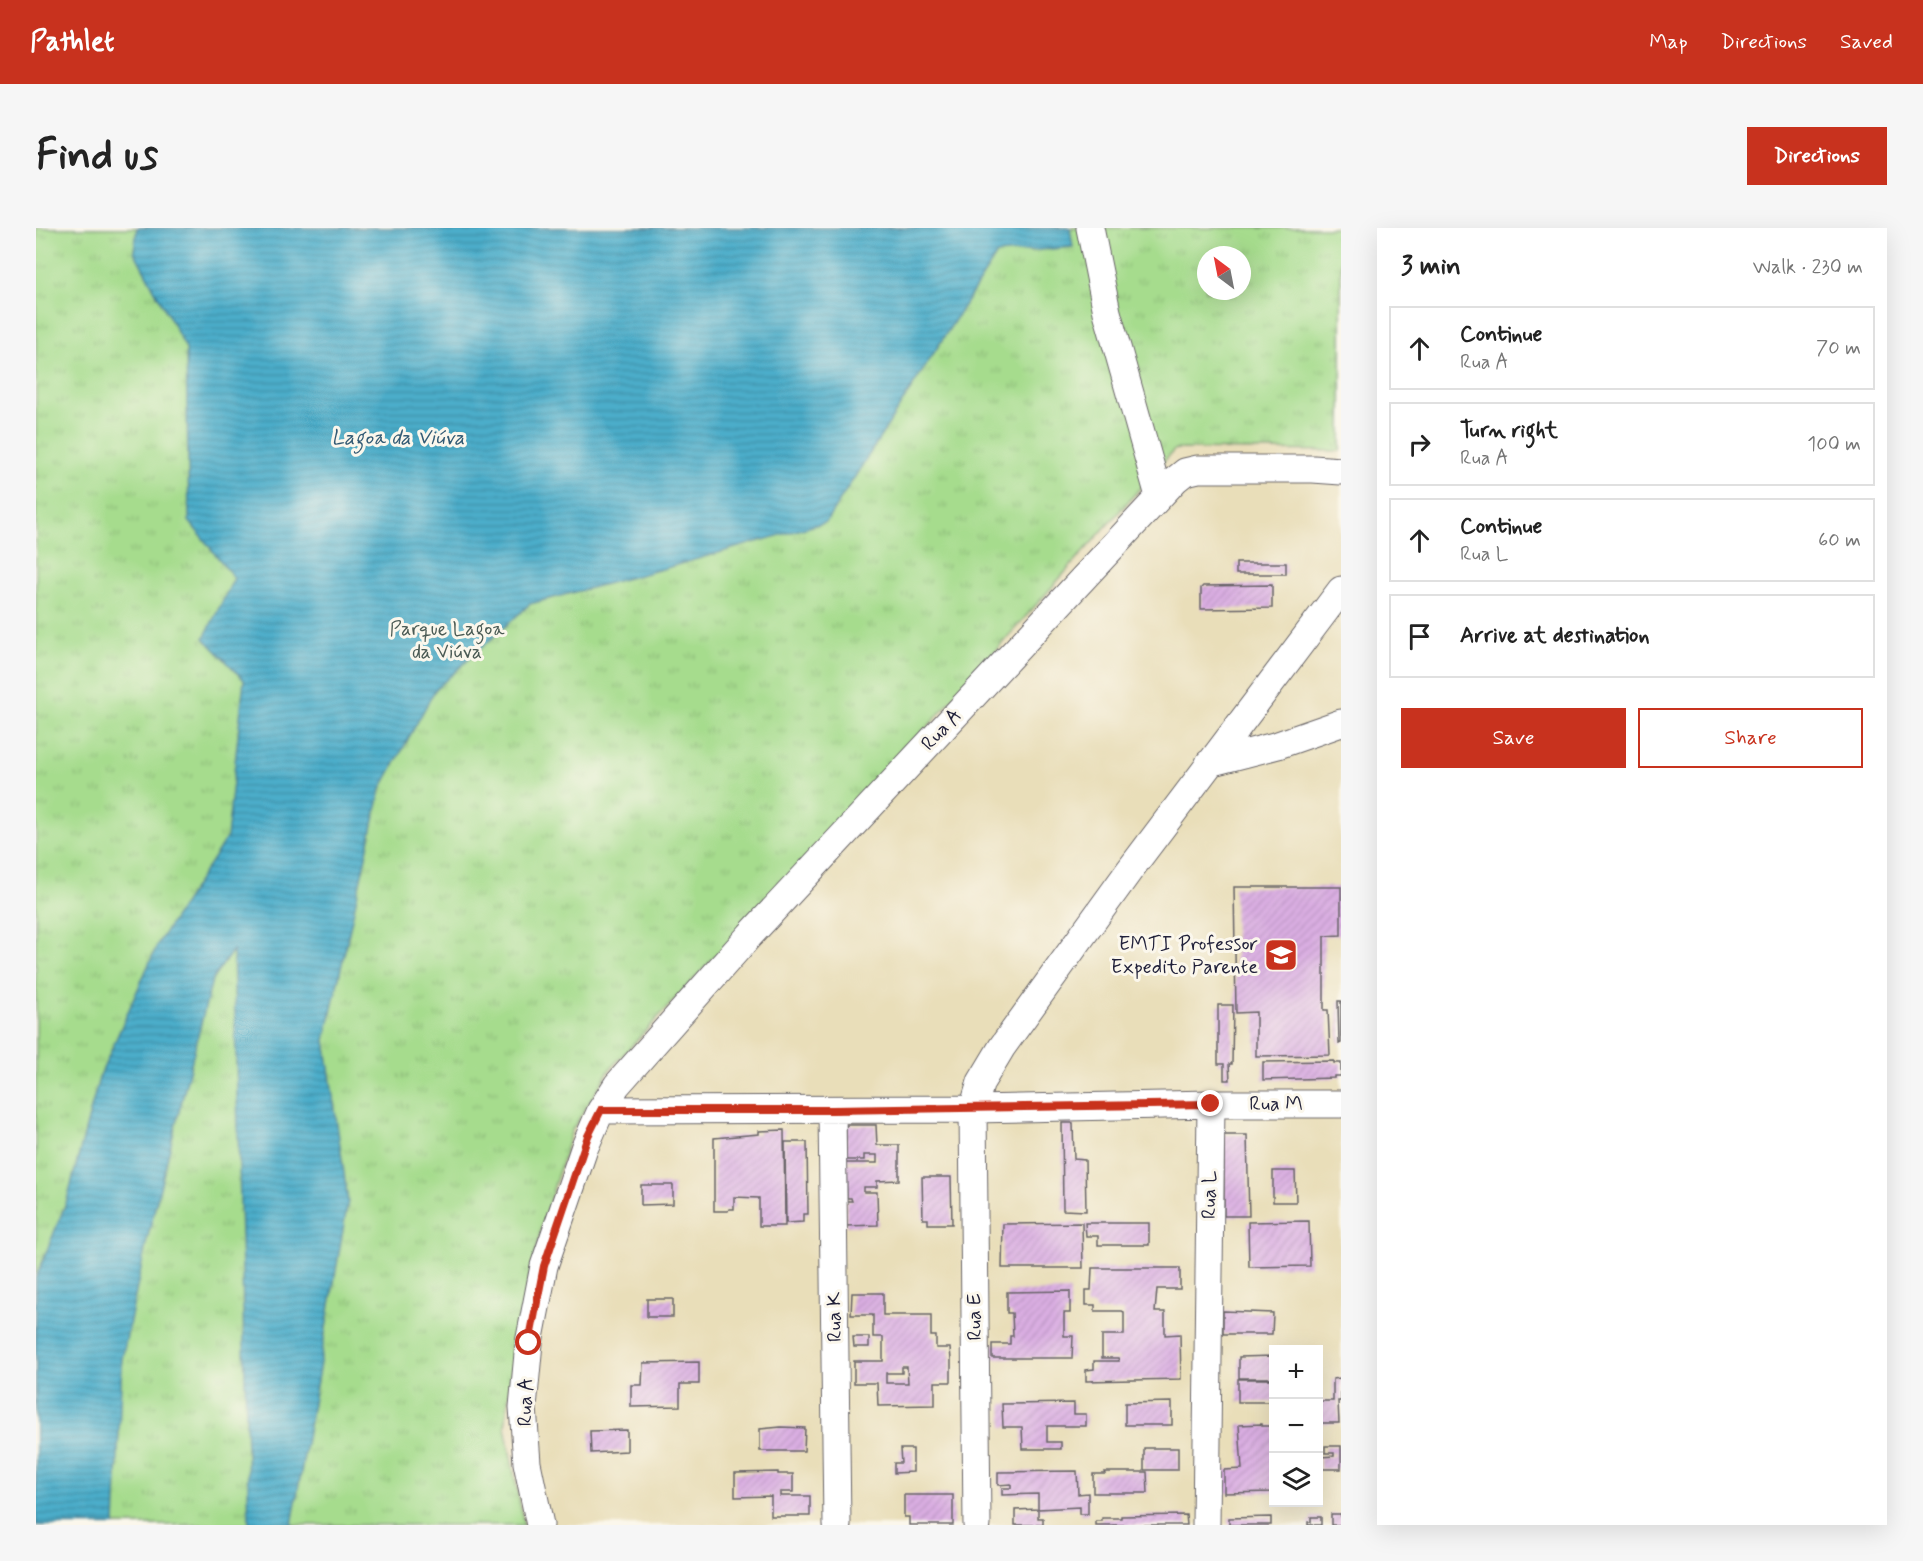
<!DOCTYPE html>
<html lang="en">
<head>
<meta charset="utf-8">
<style>
	:root { --surface:#fff; --page:#f6f6f6; --text:#222; --muted:#767676; --line:#e0e0e0; --accent:#c8321e }
	body { margin:0; font-family:Mynerve,sans-serif; background:var(--page); color:var(--text) }
	.controls { position:absolute; right:18px; bottom:18px; display:grid; overflow:hidden; border-radius:0px; box-shadow:0 6px 24px #0002 }
	.controls button { width:54px; height:54px; display:grid; place-items:center; padding:0; border:0; border-bottom:2px solid var(--line); background:var(--surface); color:var(--text); font:30px sans-serif }
	.compass { position:absolute; left:1161px; top:18px; width:54px; height:54px; border-radius:50%; background:var(--surface); box-shadow:0 6px 24px #0002; rotate:328deg }
	.stop { position:absolute; width:18px; height:18px; margin:-14px; border:4px solid #c8321e; border-radius:50%; background:#fff }
	.stop.end { background:#c8321e; border-color:#fff; box-shadow:0 2px 6px #0008 }
	.list { margin:0; padding:0; list-style:none }
	h2 { display:flex; justify-content:space-between; align-items:center; height:78px; margin:0; padding:0 24px; font-size:26px }
	h2 small { font-size:20px; font-weight:400; color:var(--muted) }
	.list li { display:grid; grid-template-columns:39px 1fr auto; gap:18px; align-items:center; box-sizing:border-box; height:84px; margin:0 12px 12px; padding:0 12px; border:2px solid var(--line); border-radius:0px }
	.list b { display:block; font-size:22px; white-space:nowrap }
	.list p { margin:0; font-size:20px; white-space:nowrap; color:var(--muted) }
	.list em { font-size:20px; font-style:normal; color:var(--muted) }
	.actions { display:flex; gap:12px; padding:18px 24px }
	.actions a { flex:1; padding:14px 0; border:2px solid var(--accent); border-radius:0px; text-align:center; font-size:21px; color:var(--accent) }
	.actions .main { background:var(--accent); color:#fff }
	.icon { flex:none; width:33px; height:33px; fill:none; stroke:currentColor; stroke-width:2; stroke-linecap:round; stroke-linejoin:round }
	.map { position:relative; flex:none; width:1305px; height:1297px; overflow:hidden; border-radius:0px }
	header { display:flex; align-items:center; gap:36px; box-sizing:border-box; height:84px; padding:0 30px; background:var(--accent); color:#fff }
	header strong { font-size:28px }
	nav { display:flex; gap:33px; margin-inline-start:auto; font-size:21px }
	.intro { display:flex; align-items:center; justify-content:space-between; box-sizing:border-box; height:144px; padding:0 36px }
	h1 { margin:0; font-size:42px }
	.button { padding:15px 27px; border-radius:0px; background:var(--accent); color:#fff; font-size:21px; font-weight:700 }
	main { display:flex; gap:36px; padding:0 36px }
	aside { flex:1; background:var(--surface); border-radius:0px; box-shadow:0 6px 24px #0002 }
	.map>svg:first-child { display:block }
	.park { fill:url(#park-tufts); stroke:#647f64; stroke-width:1.5; fill-rule:evenodd }
	.water { fill:url(#water-rules); stroke:#366882; stroke-width:1.5 }
	.building { fill:url(#building-hatch); fill-rule:evenodd }
	.lines { fill:none; stroke-linecap:round; stroke-linejoin:round }
	.minor-casing { stroke:#686467; stroke-width:29 }
	.minor { stroke:#fff; stroke-width:27 }
	.route { stroke:#c8321e; stroke-width:8 }
	.labels { text-anchor:middle; dominant-baseline:central; stroke-width:6; stroke-linejoin:round; paint-order:stroke }
	.park-label { font-size:20px; fill:#4a5a54; stroke:#fbf7ec }
	.street-label { font-size:20px; fill:#22223b; stroke:#fbf7ec }
	.poi-label { font-size:20px; fill:#22223b; stroke:#fbf7ec; text-anchor:end }
	.water-label { font-size:21px; font-style:italic; fill:#325a74; stroke:#fbf7ec }
</style>
</head>
<body>
<header>
<strong>Pathlet</strong>
<nav><a>Map</a><a>Directions</a><a>Saved</a></nav>
</header>
<div class="intro"><h1>Find us</h1><a class="button">Directions</a></div>
<main>
<div class="map">
<svg width="1305" height="1297" viewBox="0 0 1305 1297">
	<defs>
		<pattern id="park-tufts" width="24" height="20" patternUnits="userSpaceOnUse" patternTransform="scale(1.5)"><rect width="24" height="20" fill="#a6dc8d"/><path d="M3 7l-1-3M5 7V3M7 7l1-3M15 17l-1-3M17 17v-4M19 17l1-3" fill="none" stroke="#8fbc7b"/></pattern>
		<pattern id="water-rules" width="6" height="5" patternUnits="userSpaceOnUse" patternTransform="scale(1.5)"><rect width="6" height="5" fill="#4badca"/><path d="M0 2.5h6" fill="none" stroke="#3e8ca5"/></pattern>
		<pattern id="building-hatch" width="6" height="6" patternUnits="userSpaceOnUse" patternTransform="scale(1.5)"><rect width="6" height="6" fill="#daaee2"/><path d="M-1 1l2-2M0 6l6-6M5 7l2-2" fill="none" stroke="#bb95c3"/></pattern>
	</defs>
	<rect width="100%" height="100%" fill="#fbf7ec"/>
	<filter id="ink" filterUnits="userSpaceOnUse"><feTurbulence type="fractalNoise" baseFrequency=".0167" numOctaves="2"/><feDisplacementMap in="SourceGraphic" scale="12" xChannelSelector="R" yChannelSelector="G"/><feConvolveMatrix kernelMatrix="1 2 1 2 8 2 1 2 1" color-interpolation-filters="sRGB"/></filter>
	<filter id="wash" filterUnits="userSpaceOnUse"><feTurbulence type="fractalNoise" baseFrequency=".008" numOctaves="4" result="noise"/><feDisplacementMap in="SourceGraphic" scale="24" xChannelSelector="R" yChannelSelector="G"/><feGaussianBlur stdDeviation="1.35" result="paint"/><feColorMatrix in="noise" values="0 0 0 0 0 0 0 0 0 0 0 0 0 0 0 0 0 1.4 0 .05"/><feComposite in="paint" operator="in"/></filter>
	<g filter="url(#wash)">
		<rect width="100%" height="100%" fill="#e9deb9"/>
		<path class="park" d="M0,0H1305V223L1139,221L863,531L574,841L536,902L507,993L480,1104L469,1199L488,1297H0ZM1170,27H1206V63H1170Z"/>
		<path class="water" d="M101,0H1034L1037,19L961,26L790,294L630,340L494,376L399,462L345,561L289,812L312,973L256,1297H213L197,722L176,752L111,1012L86,1131L79,1297H0V1050L31,972L63,850L122,715L191,609L208,452L168,410L198,350L153,293L150,121L98,23Z"/>
		<g id="blocks">
			<path class="building" d="M1200,335H1250V346H1200Z
				M1236,357V380L1165,381V360L1167,358Z
				M1198,659H1305V707L1288,708V782H1292L1294,827L1220,828V784L1200,785Z
				M1302,773H1305V815L1303,816Z
				M1182,777H1197L1196,836H1193L1194,852H1188V836H1182Z
				M1298,833V835H1305V848H1298V850L1227,852V834Z
				M1026,895H1037L1038,931L1049,932L1050,983L1027,982Z
				M810,897H840L841,917H863V952L841,953V959H828V964H841L842,997L810,998V973H816L815,970H811L810,935H841V927H828V932H810Z
				M748,902L749,998H723V970L698,969V981H693L692,983H678V910L723,906V903Z
				M1188,907H1211L1213,988H1188Z
				M749,914H771L772,986H767V994L750,995Z
				M1237,943H1259L1260,974H1237Z
				M886,949H915L916,996H892V991H887Z
				M605,957H637V976L605,977Z
				M1273,993L1274,1038L1213,1039L1212,994Z
				M1046,995L1047,1040H966L967,996Z
				M1049,995H1113V1017H1062V1008H1050Z
				M1056,1040H1144V1061H1121L1119,1084H1129V1107L1144,1106L1145,1151L1050,1153V1142L1058,1141V1133H1083L1082,1130H1066V1107H1088V1084L1086,1083H1059V1077H1050V1062H1055Z
				M1034,1063V1085H1028V1108H1037L1036,1130H956V1116H974V1108H977L976,1085H971V1064Z
				M816,1065H847V1087H895V1108H900V1120H914L915,1132V1154H899V1177L842,1178L841,1155H818V1133H847V1109H837V1087H815ZM866,1139H871L872,1155H850V1145H866Z
				M611,1071H637V1089H611Z
				M1187,1083L1237,1085L1236,1106H1187Z
				M817,1109H833V1119H818Z
				M1238,1128V1150H1203V1129Z
				M663,1134V1156H644V1178L595,1179V1157H606L607,1135Z
				M1305,1150V1173H1302L1303,1195H1284V1173H1297V1151Z
				M1202,1151H1238V1174H1202Z
				M1136,1174V1197H1089V1175Z
				M1038,1175V1186H1050V1198H1011V1214H1025V1221H987L986,1199H967L966,1176Z
				M1226,1196V1198H1238V1264L1188,1265V1242L1206,1241L1203,1197Z
				M745,1199L769,1200L768,1223H724V1201Z
				M591,1202V1223L555,1225L554,1203Z
				M1289,1218H1305V1241H1284V1229L1298,1228V1225H1289Z
				M1108,1220H1142V1242H1108Z
				M864,1221H877V1244L858,1245V1235H865Z
				M1041,1243L1042,1266L1052,1265V1286H1044V1279L1002,1281V1290H1007V1297H979V1282L1002,1281V1266L966,1267V1260H975V1256L962,1257V1244Z
				M742,1244V1246H757V1264H744V1268H774V1288H735V1268L699,1269V1245Z
				M1068,1244H1111L1112,1265H1057V1246H1069Z
				M868,1267H917V1297H873V1289H868Z
				M1295,1286H1305V1297H1295Z
				M1150,1287L1151,1297H1060V1293H1066V1290H1085V1288Z
				M1235,1289V1297H1193V1290Z
				M1275,1289H1285V1297H1272V1294H1275Z"/>
		</g>
	</g>
	<g filter="url(#ink)">
		<use href="#blocks" fill-opacity="0" stroke="#686467" stroke-width="1.5"/>
		<g class="lines">
			<defs>
				<path id="minor" d="M1054,0L1071,84L1123,268
					M1173,535L1242,517L1305,495
					M1175,876H1305
					M565,882L937,881L945,854L966,819L1093,643L1305,362
					M796,882L801,1297
					M504,1297L491,1235L487,1179L493,1115L508,1038L548,921L565,882L581,857L714,707L1139,252L1149,244L1162,241H1277L1305,243
					M941,1297L937,881L1175,876L1170,1297"/>
			</defs>
			<use href="#minor" class="minor-casing"/>
			<use href="#minor" class="minor"/>
		</g>
	</g>
	<g class="lines" filter="url(#ink)">
		<path class="route" d="M493,1115L508,1038L552,908L565,882H796L1175,876"/>
	</g>
	<defs>
		<symbol id="school-square" viewBox="-11 -11 22 22"><rect x="-9" y="-9" width="18" height="18" rx="4" fill="#c8321e" stroke="#fbf7ec"/><path d="M0-5L7-2L0 1L-7-2ZM-4 1L0 2.5L4 1V4Q0 6-4 4Z" fill="#fff"/></symbol>
	</defs>
	<g fill-rule="evenodd">
		<use href="#school-square" x="1226" y="708" width="38" height="38"/>
	</g>
	<g class="labels">
		<g class="park-label">
			<text x="411" y="401">Parque Lagoa<tspan x="411" dy="23">da Viúva</tspan></text>
		</g>
		<g class="street-label">
			<text transform="translate(906 502) rotate(-47)">Rua A</text>
			<text x="1240" y="876">Rua M</text>
			<text transform="translate(1174 967) rotate(-89)">Rua L</text>
			<text transform="translate(799 1089) rotate(-91)">Rua K</text>
			<text transform="translate(939 1089) rotate(-91)">Rua E</text>
			<text transform="translate(490 1174) rotate(-89)">Rua A</text>
		</g>
		<g class="poi-label">
			<text x="1222" y="716">EMTI Professor<tspan x="1222" dy="23">Expedito Parente</tspan></text>
		</g>
		<g class="water-label">
			<text x="362" y="210">Lagoa da Viúva</text>
		</g>
	</g>
</svg>
<div class="controls">
<button>+</button>
<button>−</button>
<button><svg class="icon" aria-label="layers" viewBox="0 0 24 24"><path d="M12 4l9 5-9 5-9-5zM3 14l9 5 9-5"/></svg></button>
</div>
<svg class="compass" viewBox="-18 -18 36 36"><path d="M0-13l5 13h-10z" fill="#e53935"/><path d="M0 13l5-13h-10z" fill="#767676"/></svg>
<div class="stop" style="left:493px;top:1115px"></div>
<div class="stop end" style="left:1175px;top:876px"></div>
</div>
<aside>
<h2>3 min<small>Walk · 230 m</small></h2>
<ul class="list">
<li><svg class="icon" aria-label="ahead" viewBox="0 0 24 24"><path d="M12 20V5M6 11l6-6 6 6"/></svg><div><b>Continue</b><p>Rua A</p></div><em>70 m</em></li>
<li><svg class="icon" aria-label="right" viewBox="0 0 24 24"><path d="M7 20v-9h11M14 6l5 5-5 5"/></svg><div><b>Turn right</b><p>Rua A</p></div><em>100 m</em></li>
<li><svg class="icon" aria-label="ahead" viewBox="0 0 24 24"><path d="M12 20V5M6 11l6-6 6 6"/></svg><div><b>Continue</b><p>Rua L</p></div><em>60 m</em></li>
<li><svg class="icon" aria-label="arrive" viewBox="0 0 24 24"><path d="M6 21V4h12l-3 4 3 4H6"/></svg><div><b>Arrive at destination</b></div></li>
</ul>
<div class="actions"><a class="main">Save</a><a>Share</a></div>
</aside>
</main>
</body>
</html>
